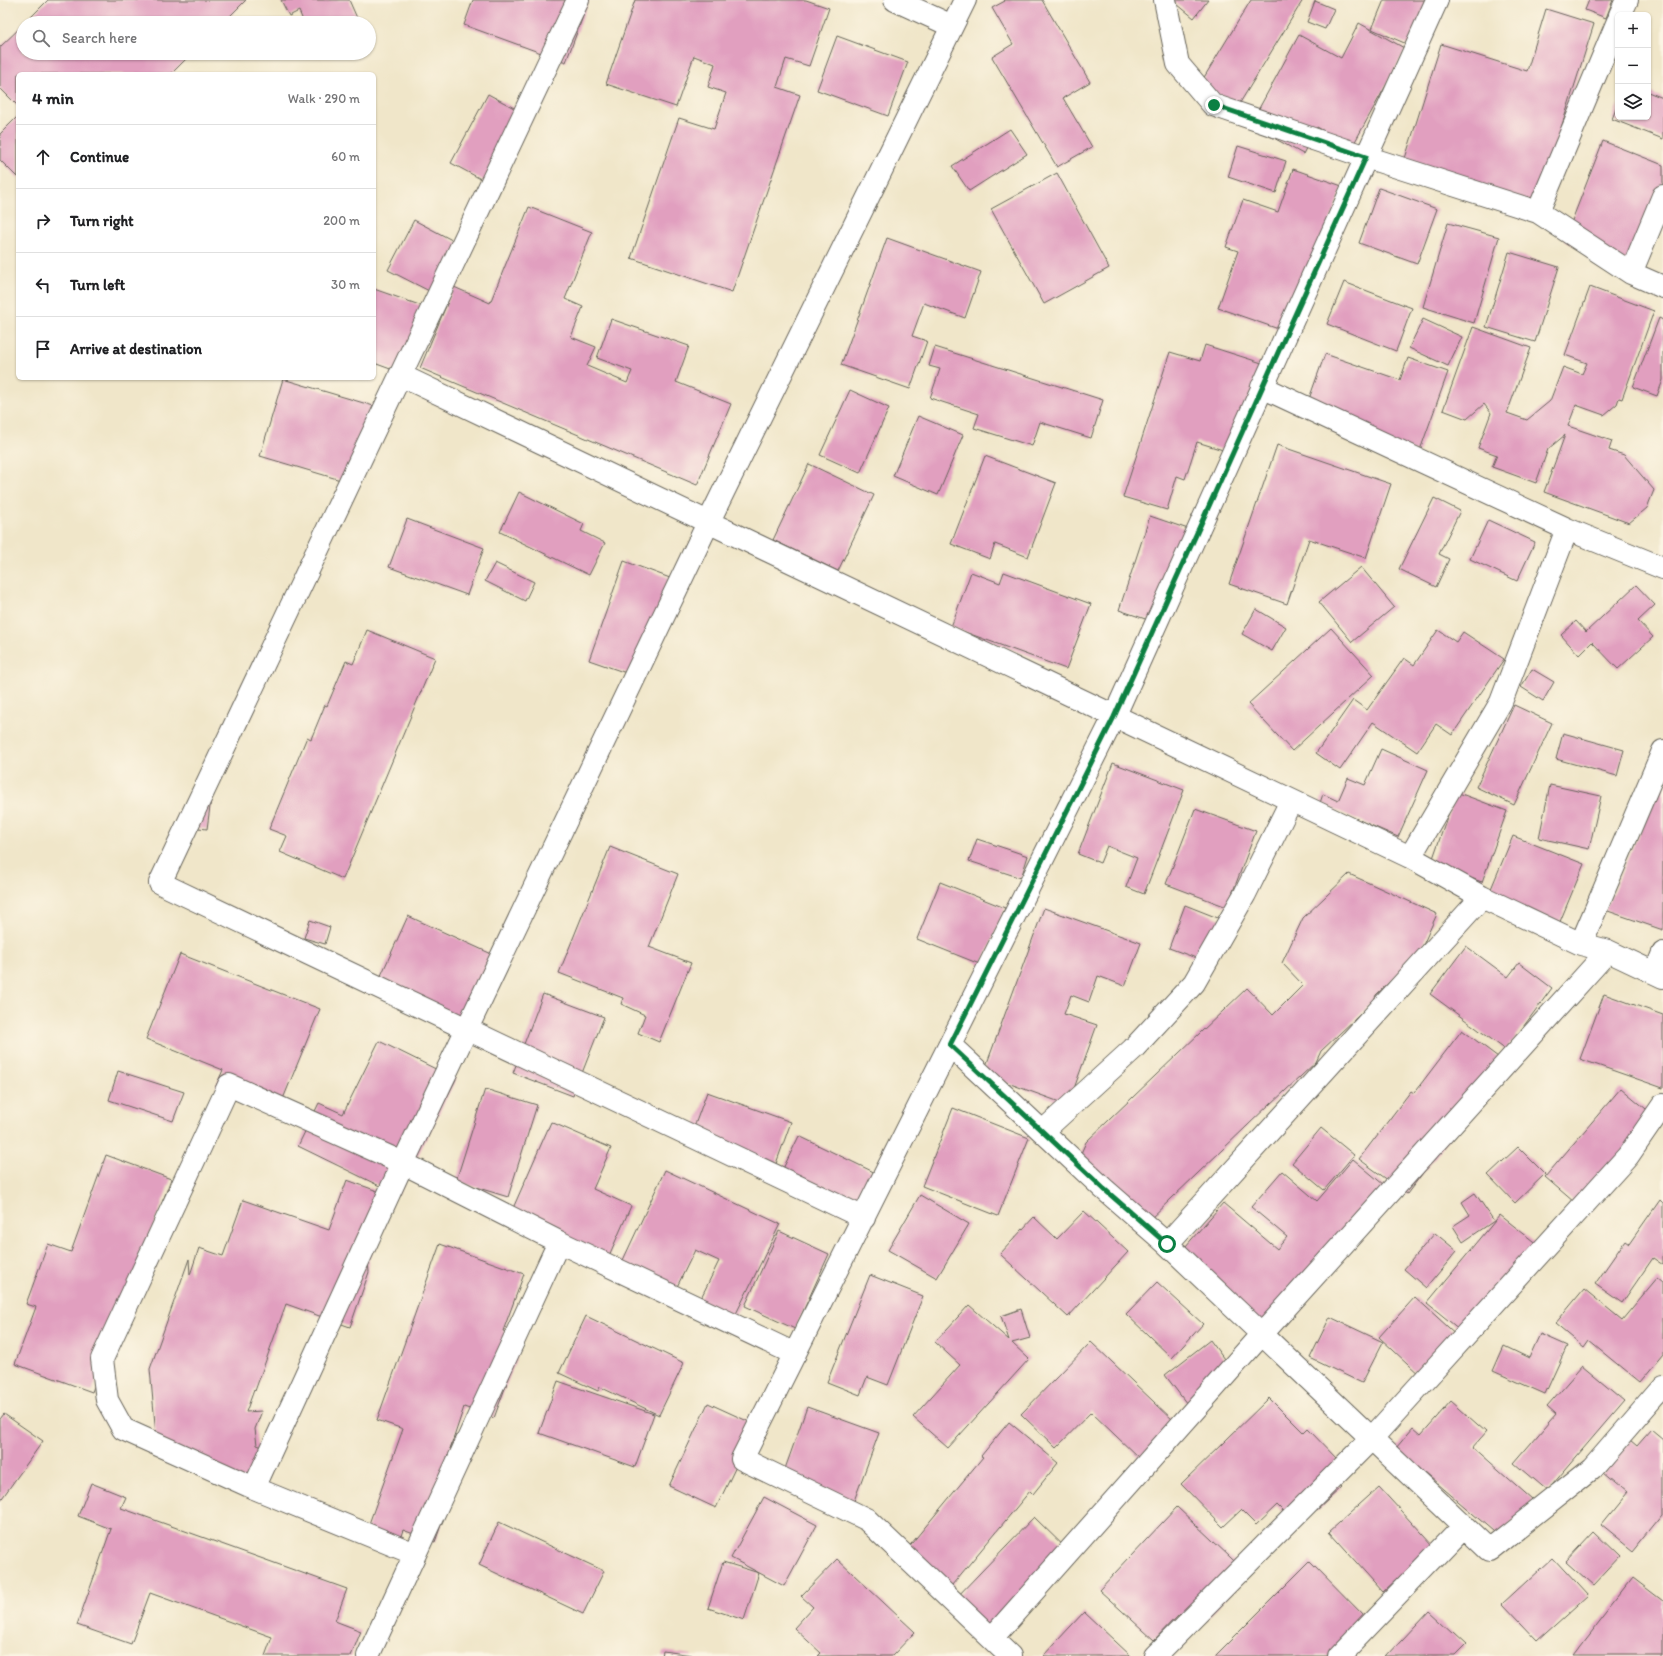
<!DOCTYPE html>
<html lang="en">
<head>
<meta charset="utf-8">
<style>
	:root { --surface:#fff; --page:#f2f2f2; --text:#202124; --muted:#757577; --line:#e0e0e0 }
	body { margin:0; font-family:Itim,sans-serif; background:var(--page); color:var(--text) }
	.controls { position:absolute; right:12px; top:12px; display:grid; overflow:hidden; border-radius:6px; box-shadow:0 1px 3px #0004 }
	.controls button { width:36px; height:36px; display:grid; place-items:center; padding:0; border:0; border-bottom:1px solid var(--line); background:var(--surface); color:var(--text); font:20px sans-serif }
	.stop { position:absolute; width:12px; height:12px; margin:-9px; border:3px solid #0b8043; border-radius:50%; background:#fff }
	.stop.end { background:#0b8043; border-color:#fff; box-shadow:0 1px 4px #0008 }
	.list { margin:0; padding:0; list-style:none }
	h2 { display:flex; justify-content:space-between; align-items:center; height:52px; margin:0; padding:0 16px; font-size:17px }
	h2 small { font-size:13px; font-weight:400; color:var(--muted) }
	.list li { display:grid; grid-template-columns:26px 1fr auto; gap:12px; align-items:center; box-sizing:border-box; height:64px; padding:0 16px; border-top:1px solid var(--line) }
	.list b { display:block; font-size:15px; white-space:nowrap }
	.list em { font-size:13px; font-style:normal; color:var(--muted) }
	.icon { flex:none; width:22px; height:22px; fill:none; stroke:currentColor; stroke-width:2; stroke-linecap:round; stroke-linejoin:round }
	.map { position:relative; flex:none; width:1663px; height:1656px; overflow:hidden }
	.search { position:absolute; background:var(--surface); box-shadow:0 1px 3px #0004; left:16px; top:16px; width:360px; height:44px; display:flex; align-items:center; gap:10px; box-sizing:border-box; padding:0 14px; border-radius:22px; color:var(--muted); font-size:15px }
	.panel { position:absolute; background:var(--surface); box-shadow:0 1px 3px #0004; left:16px; top:72px; width:360px; height:308px; border-radius:6px }
	.map>svg:first-child { display:block }
	.building { fill:#e19fbf }
	.lines { fill:none; stroke-linecap:round; stroke-linejoin:round }
	.minor-casing { stroke:#666359; stroke-width:24 }
	.minor { stroke:#fff; stroke-width:22 }
	.route { stroke:#0b8043; stroke-width:5 }
</style>
</head>
<body>
<div class="map">
<svg width="1663" height="1656" viewBox="0 0 1663 1656">
	<rect width="100%" height="100%" fill="#fcf5e5"/>
	<filter id="ink" filterUnits="userSpaceOnUse"><feTurbulence type="fractalNoise" baseFrequency=".025" numOctaves="2"/><feDisplacementMap in="SourceGraphic" scale="8" xChannelSelector="R" yChannelSelector="G"/><feConvolveMatrix kernelMatrix="1 2 1 2 8 2 1 2 1" color-interpolation-filters="sRGB"/></filter>
	<filter id="wash" filterUnits="userSpaceOnUse"><feTurbulence type="fractalNoise" baseFrequency=".012" numOctaves="4" result="noise"/><feDisplacementMap in="SourceGraphic" scale="16" xChannelSelector="R" yChannelSelector="G"/><feGaussianBlur stdDeviation="0.9" result="paint"/><feColorMatrix in="noise" values="0 0 0 0 0 0 0 0 0 0 0 0 0 0 0 0 0 1.4 0 .05"/><feComposite in="paint" operator="in"/></filter>
	<g filter="url(#wash)">
		<rect width="100%" height="100%" fill="#f0e6c9"/>
		<g id="blocks">
			<path class="building" d="M48,0H246L223,23H25Z
				M281,0H349L357,18L345,23H304L299,11L289,16Z
				M473,0H589L566,62L464,25Z
				M635,0H806L829,8L809,66L786,59L777,87L800,95L732,292L631,258L679,118L714,129L726,93L708,87L715,64L694,56L676,107L606,84Z
				M1004,0H1042L1090,82L1063,98L1092,147L1057,167L992,57L1013,44L992,8L1005,1Z
				M1172,0H1208L1194,18Z
				M1251,0H1303L1238,106L1200,84Z
				M1384,0H1438L1423,51L1372,29Z
				M1589,0H1613L1606,18L1585,10Z
				M1315,1L1334,9L1325,29L1307,22Z
				M1546,9L1594,24L1535,210L1402,168L1441,44L1527,71Z
				M1359,23L1406,49L1352,147L1317,127L1303,154L1250,125L1299,35L1341,58Z
				M23,25V53H192L171,74H18V106L0,88V47Z
				M837,36L908,62L888,116L817,90Z
				M1648,92L1663,98V139L1612,119L1618,104V117H1648Z
				M488,94L527,115L490,184L451,163Z
				M18,116V178L0,160V134Z
				M1010,129L1027,154L969,191L952,166Z
				M1603,141L1663,165V193L1634,268L1564,241Z
				M1238,146L1286,161L1276,193L1228,177Z
				M1293,169L1342,186L1293,334L1218,308L1238,251L1226,247L1243,200L1278,212Z
				M1057,173L1109,268L1044,304L991,209Z
				M1379,188L1437,209L1417,264L1359,243Z
				M529,207L592,232L565,299L583,307L571,337L596,347L587,366L627,383L632,371L597,358L611,319L689,346L676,382L731,404L697,485L420,368L454,287L490,303Z
				M414,220L467,248L441,297L388,270Z
				M1448,223L1499,237L1474,323L1423,307Z
				M887,238L981,272L965,318L924,303L912,336L927,341L910,389L841,365Z
				M1509,252L1559,267L1535,342L1486,327Z
				M1344,282L1412,308L1396,351L1327,324Z
				M1590,287L1654,311L1622,399L1619,398L1617,404L1604,415L1576,405L1568,426L1612,441L1609,450L1624,455L1654,490L1647,508L1629,523L1544,492L1565,435L1548,449L1536,483L1492,467L1497,455L1478,448L1491,413L1484,404L1467,419L1443,410L1473,327L1531,348L1507,413L1527,420L1550,401L1563,367L1582,374L1587,363L1565,355Z
				M374,289L428,308L404,374L374,363Z
				M1659,318L1663,320V380L1657,396L1633,387Z
				M1423,319L1462,337L1448,366L1409,348Z
				M1205,345L1265,364L1236,454L1197,442L1185,479L1177,476L1167,510L1123,497L1170,352L1200,361Z
				M935,347L1103,400L1091,438L1040,422L1032,446L974,428L979,414L930,398L940,369L929,366Z
				M1325,354L1400,380L1408,358L1448,372L1419,453L1304,413Z
				M283,379L377,407L354,484L260,456Z
				M850,390L889,408L860,473L820,455Z
				M918,416L963,435L938,495L893,476Z
				M1277,445L1391,484L1366,558L1309,539L1287,604L1229,584Z
				M985,456L1056,483L1028,557L995,544L990,559L951,544Z
				M809,464L874,495L838,571L773,540Z
				M519,492L584,524L581,531L605,543L589,575L500,532Z
				M1434,498L1460,511L1439,554L1449,559L1436,587L1399,569Z
				M1150,516L1194,531L1163,625L1119,610Z
				M407,519L484,548L467,595L389,567Z
				M1488,520L1535,542L1517,581L1470,559Z
				M624,561L670,578L635,676L589,660Z
				M495,563L534,582L525,601L485,581Z
				M1361,567L1394,607L1352,642L1319,602Z
				M971,572L1000,583L1004,572L1091,604L1066,669L951,627Z
				M1636,585L1655,605L1638,621L1653,637L1618,669L1592,642L1579,655L1561,635L1576,621L1586,632Z
				M1256,609L1286,627L1272,651L1242,634Z
				M1331,628L1374,675L1292,751L1248,704Z
				M367,630L435,658L343,879L280,852L287,836L269,829L307,737L311,739L325,705L327,706L346,661L353,664Z
				M1438,630L1456,642L1463,632L1504,659L1452,735L1436,724L1417,752L1373,722L1340,770L1316,753L1353,700L1367,710L1404,658L1414,665Z
				M1532,669L1554,682L1543,701L1521,687Z
				M1514,705L1552,723L1514,805L1476,787Z
				M1563,733L1624,750L1617,776L1556,759Z
				M1381,749L1428,770L1398,837L1320,803L1323,794L1338,801L1348,778L1365,785Z
				M1113,763L1184,790L1144,894L1126,887L1137,858L1107,846L1100,863L1078,854Z
				M1663,779V930L1605,910Z
				M1550,785L1601,796L1589,849L1539,838Z
				M1456,792L1507,811L1482,882L1431,864Z
				M211,799L207,829L190,827Z
				M1195,809L1256,831L1227,907L1166,884Z
				M1513,836L1584,864L1559,924L1488,896Z
				M977,839L1028,856L1021,878L969,861Z
				M610,847L678,874L649,947L691,963L659,1042L638,1033L645,1015L621,1004L623,998L559,973Z
				M1349,874L1437,914L1419,954L1376,995L1373,1002L1321,1051L1316,1062L1270,1105L1272,1102L1147,1222L1078,1160L1086,1142L1247,988L1273,1015L1303,985L1282,963L1303,918Z
				M940,882L1005,908L982,965L917,939Z
				M1185,905L1223,920L1207,962L1169,948Z
				M1044,908L1141,943L1125,986L1098,976L1089,1002L1071,995L1064,1014L1097,1025L1068,1105L983,1074Z
				M408,916L507,961L473,1036L374,991Z
				M310,920L330,927L325,944L304,938Z
				M1466,946L1508,977L1519,963L1552,988L1506,1050L1430,994Z
				M180,954L320,1009L278,1111L216,1086L223,1070L146,1039Z
				M543,994L604,1017L573,1096L513,1073Z
				M1604,994L1663,1015V1088L1580,1059Z
				M1462,1030L1506,1063L1407,1194L1359,1159L1411,1091L1414,1093Z
				M379,1041L456,1079L398,1195L298,1146L319,1103L343,1114Z
				M118,1071L184,1092L173,1121L109,1100Z
				M1621,1088L1658,1119L1581,1208L1545,1177Z
				M485,1089L537,1105L508,1197L456,1181Z
				M707,1092L791,1122L773,1172L689,1141Z
				M953,1108L1029,1138L998,1216L922,1186Z
				M551,1122L611,1148L593,1189L631,1206L604,1267L510,1215Z
				M1321,1128L1354,1155L1324,1190L1292,1163Z
				M799,1136L884,1177L861,1222L777,1181Z
				M1518,1147L1545,1174L1515,1203L1488,1175Z
				M106,1155L171,1179L92,1392L15,1364L36,1307L26,1304L48,1244L71,1252Z
				M1353,1159L1396,1195L1273,1334L1179,1254L1223,1203L1277,1249L1287,1237L1251,1207L1282,1171L1317,1201Z
				M665,1170L780,1224L732,1322L697,1306L719,1261L695,1250L671,1299L617,1273Z
				M347,1180L391,1196L368,1261L369,1272L350,1327L286,1304L255,1391L254,1390L246,1412L262,1411L255,1429L257,1445L276,1452L261,1494L158,1457L150,1369L189,1259L190,1275L199,1248L223,1256L243,1200L329,1230Z
				M1475,1193L1494,1221L1463,1242L1453,1226L1470,1215L1462,1202Z
				M920,1195L969,1224L937,1278L888,1250Z
				M1660,1200L1663,1203V1265L1653,1258L1622,1303L1595,1284L1625,1241L1629,1244Z
				M1084,1211L1128,1252L1068,1317L1000,1254L1034,1217L1057,1239Z
				M1500,1215L1538,1245L1465,1334L1427,1303Z
				M779,1231L829,1254L795,1329L745,1306Z
				M1435,1233L1457,1251L1426,1288L1404,1269Z
				M440,1244L524,1274L503,1331L524,1337L494,1418L464,1407L450,1449L456,1435L470,1442L462,1460L448,1454L447,1457L463,1463L435,1542L403,1530L397,1547L365,1535L403,1429L377,1420Z
				M870,1275L923,1296L888,1385L867,1377L860,1395L827,1382Z
				M1657,1278L1663,1283V1353L1639,1382L1589,1341L1584,1348L1555,1324L1584,1289L1622,1320Z
				M1157,1282L1203,1324L1172,1358L1126,1314Z
				M1415,1297L1459,1337L1422,1377L1379,1337Z
				M969,1305L1009,1340L1001,1316L1021,1309L1030,1338L1012,1343L1029,1359L948,1448L913,1417L960,1365L935,1342Z
				M586,1316L684,1363L659,1415L600,1387L598,1391L559,1373Z
				M1330,1317L1383,1342L1362,1383L1310,1358Z
				M1540,1334L1567,1346L1545,1394L1493,1371L1504,1346L1529,1358Z
				M1210,1340L1235,1374L1190,1408L1165,1375Z
				M1091,1342L1175,1422L1140,1459L1091,1412L1056,1448L1021,1414Z
				M1582,1366L1624,1401L1547,1491L1514,1463L1556,1414L1547,1406Z
				M558,1381L654,1414L635,1467L539,1433Z
				M1269,1398L1304,1433L1308,1429L1338,1460L1326,1471L1342,1487L1317,1510L1304,1496L1286,1514L1277,1505L1256,1525L1241,1510L1223,1527L1181,1484Z
				M1451,1401L1486,1432L1473,1447L1533,1500L1500,1537L1396,1448L1413,1428L1421,1435Z
				M708,1403L756,1425L716,1508L669,1486Z
				M807,1407L879,1433L851,1509L780,1483Z
				M4,1414L43,1441L0,1501V1419Z
				M1009,1422L1058,1463L1033,1494L1030,1491L947,1591L902,1555L983,1457L981,1456Z
				M1651,1430L1663,1440V1514L1633,1551L1601,1525L1626,1494L1602,1474L1630,1440L1637,1446Z
				M91,1483L126,1497L121,1508L347,1589L335,1621L361,1631L351,1656H265L272,1637L150,1593L131,1644L77,1625L111,1529L78,1516Z
				M1379,1487L1433,1546L1383,1592L1329,1532Z
				M764,1497L817,1525L784,1586L731,1558Z
				M1177,1507L1248,1574L1196,1630L1179,1614L1154,1640L1099,1590Z
				M1034,1517L1074,1556L993,1640L953,1601Z
				M499,1522L604,1571L583,1614L479,1565Z
				M1594,1532L1620,1557L1593,1586L1566,1562Z
				M1552,1558L1587,1596L1537,1641L1502,1604Z
				M837,1559L915,1632L892,1656H818L821,1653L794,1628L813,1607L801,1596Z
				M1310,1561L1369,1621L1334,1656H1215Z
				M723,1562L759,1573L744,1620L708,1608Z
				M1633,1578L1663,1601V1656H1572Z
				M1429,1611L1466,1645L1455,1656H1387Z
				M1084,1612L1131,1656H1043Z
				M663,1651L692,1655V1656H662Z"/>
		</g>
	</g>
	<g filter="url(#ink)">
		<use href="#blocks" fill-opacity="0" stroke="#666359" stroke-width="1"/>
		<g class="lines">
			<defs>
				<path id="minor" d="M578,0L160,883L864,1218
					M895,0L952,26
					M1165,0L1178,64L1213,105L1366,157L1538,212L1631,273L1663,287
					M1620,15L1627,0
					M1538,212L1618,21
					M1631,273L1663,196
					M400,375L1410,857L1482,897L1581,944L1608,951L1663,977
					M1262,387L1567,529L1663,568
					M1410,857L1501,702L1567,529
					M1581,944L1663,751
					M1655,973L1663,953
					M950,1045L1104,1189L1167,1244L1489,1550L1592,1468L1663,1386
					M1043,1131L1133,1049L1194,983L1245,894L1291,801
					M1167,1244L1482,897
					M254,1488L403,1163L708,523L965,0
					M415,1554L254,1488L123,1429L107,1400L102,1359L229,1085L403,1163L559,1242L795,1354
					M992,1638L1261,1335L1608,951
					M368,1656L559,1242
					M1010,1656L866,1519L742,1459L1114,717L1437,0
					M1155,1656L1371,1439L1628,1156L1663,1105
					M1339,1656L1464,1526"/>
			</defs>
			<use href="#minor" class="minor-casing"/>
			<use href="#minor" class="minor"/>
		</g>
	</g>
	<g class="lines" filter="url(#ink)">
		<path class="route" d="M1167,1244L1104,1189L950,1045L1114,717L1366,157L1214,105"/>
	</g>
</svg>
<div class="controls">
<button>+</button>
<button>−</button>
<button><svg class="icon" aria-label="layers" viewBox="0 0 24 24"><path d="M12 4l9 5-9 5-9-5zM3 14l9 5 9-5"/></svg></button>
</div>
<div class="stop" style="left:1167px;top:1244px"></div>
<div class="stop end" style="left:1214px;top:105px"></div>
<div class="search"><svg class="icon" aria-label="search" viewBox="0 0 24 24"><circle cx="10" cy="10" r="6"/><path d="M15 15l6 6"/></svg>Search here</div>
<section class="panel">
<h2>4 min<small>Walk · 290 m</small></h2>
<ul class="list">
<li><svg class="icon" aria-label="ahead" viewBox="0 0 24 24"><path d="M12 20V5M6 11l6-6 6 6"/></svg><div><b>Continue</b></div><em>60 m</em></li>
<li><svg class="icon" aria-label="right" viewBox="0 0 24 24"><path d="M7 20v-9h11M14 6l5 5-5 5"/></svg><div><b>Turn right</b></div><em>200 m</em></li>
<li><svg class="icon" aria-label="left" viewBox="0 0 24 24"><path d="M17 20v-9H6M10 6l-5 5 5 5"/></svg><div><b>Turn left</b></div><em>30 m</em></li>
<li><svg class="icon" aria-label="arrive" viewBox="0 0 24 24"><path d="M6 21V4h12l-3 4 3 4H6"/></svg><div><b>Arrive at destination</b></div></li>
</ul>
</section>
</div>
</body>
</html>
